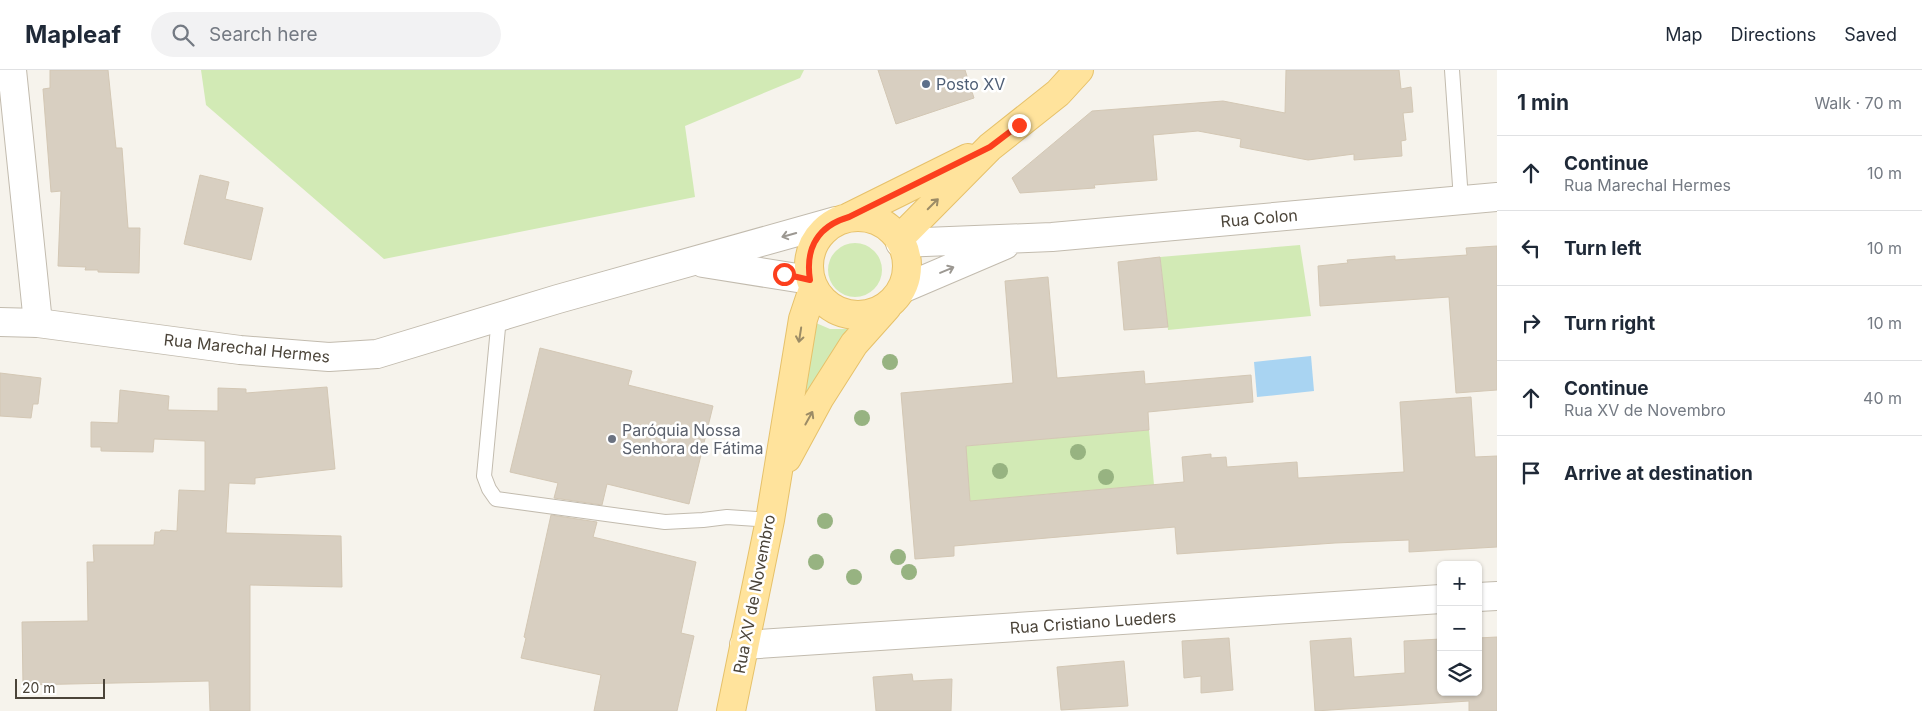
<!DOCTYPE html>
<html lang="en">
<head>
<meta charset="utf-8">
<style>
	:root { --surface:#fff; --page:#f2f2f3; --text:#1f2937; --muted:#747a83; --line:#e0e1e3 }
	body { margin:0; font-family:Inter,sans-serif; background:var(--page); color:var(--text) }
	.controls { position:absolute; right:15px; bottom:15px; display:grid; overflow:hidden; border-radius:8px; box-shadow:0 1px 4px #0004 }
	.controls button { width:45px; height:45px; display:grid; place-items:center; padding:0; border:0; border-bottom:1px solid var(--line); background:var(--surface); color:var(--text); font:25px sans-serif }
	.scale { position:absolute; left:15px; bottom:12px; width:90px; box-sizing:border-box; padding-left:5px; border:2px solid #4b4439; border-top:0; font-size:14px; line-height:18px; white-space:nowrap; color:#4b4439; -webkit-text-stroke:4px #fff; paint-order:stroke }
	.stop { position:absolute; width:15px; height:15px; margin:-11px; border:4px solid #fc3f1d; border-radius:50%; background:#fff }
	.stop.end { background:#fc3f1d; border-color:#fff; box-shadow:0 1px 5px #0008 }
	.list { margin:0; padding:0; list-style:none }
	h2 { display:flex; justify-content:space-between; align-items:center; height:65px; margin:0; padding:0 20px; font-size:21px }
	h2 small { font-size:16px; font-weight:400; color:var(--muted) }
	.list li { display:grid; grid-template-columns:32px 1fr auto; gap:15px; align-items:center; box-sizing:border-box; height:75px; padding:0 20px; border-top:1px solid var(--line) }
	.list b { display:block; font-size:19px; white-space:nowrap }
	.list p { margin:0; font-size:16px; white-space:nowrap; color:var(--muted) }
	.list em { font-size:16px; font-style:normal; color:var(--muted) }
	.icon { flex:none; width:28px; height:28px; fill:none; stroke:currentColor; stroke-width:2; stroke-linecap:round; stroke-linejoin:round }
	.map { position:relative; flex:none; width:1497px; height:641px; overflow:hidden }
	header { display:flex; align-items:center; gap:30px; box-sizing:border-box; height:70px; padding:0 25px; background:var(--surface); border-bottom:1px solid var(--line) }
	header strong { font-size:24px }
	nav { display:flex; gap:28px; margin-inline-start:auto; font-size:18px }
	.search { width:350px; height:45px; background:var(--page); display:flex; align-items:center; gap:12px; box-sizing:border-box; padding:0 18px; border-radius:28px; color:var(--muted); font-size:19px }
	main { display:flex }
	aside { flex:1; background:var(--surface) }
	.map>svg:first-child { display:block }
	.green { fill:#d2eab5 }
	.water { fill:#a9d4f2 }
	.building { fill:#d8cfc1; stroke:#d3c7b4 }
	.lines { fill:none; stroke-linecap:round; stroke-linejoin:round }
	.service-casing { stroke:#c2bbae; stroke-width:16 }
	.minor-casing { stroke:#c2bbae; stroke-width:30 }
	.tertiary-casing { stroke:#c2bbae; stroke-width:30 }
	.primary-casing { stroke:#e6c16a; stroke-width:30 }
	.service { stroke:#fff; stroke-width:14 }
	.minor { stroke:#fff; stroke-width:28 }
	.tertiary { stroke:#fff; stroke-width:28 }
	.primary { stroke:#ffe39c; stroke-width:28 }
	.tree { fill:#97b381 }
	.oneway { stroke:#9c8c66 }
	.oneway2 { stroke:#9c9892 }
	.route { stroke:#fc3f1d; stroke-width:6 }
	.service-dot { fill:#5c6f8a; stroke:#fff; stroke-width:2 }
	.worship-dot { fill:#6b7280; stroke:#fff; stroke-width:2 }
	.labels { text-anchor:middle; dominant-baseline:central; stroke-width:5; stroke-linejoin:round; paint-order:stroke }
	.service-label { font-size:16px; fill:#4e5e75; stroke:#fff; text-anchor:start }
	.street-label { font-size:16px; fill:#4b4439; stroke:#fff }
	.worship-label { font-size:16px; fill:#5b616d; stroke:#fff; text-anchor:start }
</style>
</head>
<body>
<header>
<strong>Mapleaf</strong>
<div class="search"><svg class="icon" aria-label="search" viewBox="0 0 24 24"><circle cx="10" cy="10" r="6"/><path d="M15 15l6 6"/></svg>Search here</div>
<nav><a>Map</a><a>Directions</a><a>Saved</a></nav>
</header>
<main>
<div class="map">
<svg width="1497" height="641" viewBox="0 0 1497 641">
	<rect width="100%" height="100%" fill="#f6f3ec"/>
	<path class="green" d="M201,0H804L800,8L685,56L695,127L384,189L206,35Z
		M828 200a27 27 0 1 1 54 0a27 27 0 1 1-54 0Z
		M1300,175L1311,246L1168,260L1160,187Z
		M809,250L830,259H858L797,351Z
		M1149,360L1154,415L970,431L965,376Z"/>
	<path class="water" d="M1311,286L1314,321L1257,327L1254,292Z"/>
	<path class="building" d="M50,0H108L116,78H122L128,158H140L139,203L98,202V200H85L86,197L58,196L61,121L51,122L43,19L50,18Z
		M878,0H965L974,28L896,54Z
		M1286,0H1399L1401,19L1411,17L1413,42L1403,43L1406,70L1401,71L1402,86L1354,90V84L1308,90L1240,77L1241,69L1198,61L1153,65L1157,110L1094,115L1095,118L1020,123L1012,108L1092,41L1223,31L1285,43Z
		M200,105L229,112L225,129L263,138L251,190L184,174Z
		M1497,176V320L1456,323L1449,227L1320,236L1318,196L1348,193L1347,190L1395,186V190L1467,185L1466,178Z
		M1160,187L1168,257L1124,260L1118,192Z
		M1048,207L1057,308L1144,301L1145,314L1251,305L1253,332L1148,342L1149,360L966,376L970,431L1184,412L1182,387L1211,384V388L1226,387L1227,397L1297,392L1298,408L1404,402L1400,332L1471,327L1475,387L1497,386V477L1409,482V470L1335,473L1177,484L1175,457L954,476V486L915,489L901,323L1013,313L1005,211Z
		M540,278L632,301L628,315L713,336L689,434L607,414L602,435L554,428L558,413L510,402Z
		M0,303L41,308L38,334H33L31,348L0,346Z
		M327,317L335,399L255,408V414L229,413L226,463L341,466L342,517L250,515V641H210L209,611L23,615L22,552L88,551L87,492H94L93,475H154L155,462H160L161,460L177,461L179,420L205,421V371L154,369L153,382L101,381V377H91V352L118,353L120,320L169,326L168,340L218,341V318L246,319V323Z
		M551,445L597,452L593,467L696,492L681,563L694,566L677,641H594L601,605L521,588L526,568L524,567Z
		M1497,567V641H1469V631L1315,641L1310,571L1351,568L1354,607L1405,603L1404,571L1441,569V622H1478V568Z
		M1229,568L1233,620L1201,623V606L1184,608L1182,571Z
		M1124,591L1128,636L1061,640L1057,597Z
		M912,604L913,611L952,609L951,641H876L873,607Z"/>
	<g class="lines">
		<defs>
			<path id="service" d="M1452,0L1461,130
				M499,247L484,406L489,419L496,429L665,452L703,450L727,447L770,450"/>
			<path id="minor" d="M12,0L38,253
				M1478,527L1497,526
				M744,575L1441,529"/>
			<path id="tertiary" d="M900,173L1052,167L1497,127
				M703,193L810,210
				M902,219L1005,175
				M0,252L38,253L240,280L329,287L377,284L558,229L836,151"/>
			<path id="primary" d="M809 196a49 49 0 1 1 98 0a49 49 0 1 1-98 0Z
				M849,147L968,88
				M899,169L990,77L1058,23L1079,0
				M787,388L819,329L854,274L887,237
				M731,641L770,450L803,249L813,219"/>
		</defs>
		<use href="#service" class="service-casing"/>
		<use href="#minor" class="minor-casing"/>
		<use href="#tertiary" class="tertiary-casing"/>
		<use href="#primary" class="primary-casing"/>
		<use href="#service" class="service"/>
		<use href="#minor" class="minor"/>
		<use href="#tertiary" class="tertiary"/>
		<use href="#primary" class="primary"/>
	</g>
	<g class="tree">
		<circle cx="890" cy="292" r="8"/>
		<circle cx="862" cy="348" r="8"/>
		<circle cx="1078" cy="382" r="8"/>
		<circle cx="1000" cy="401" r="8"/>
		<circle cx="1106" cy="407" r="8"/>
		<circle cx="825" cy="451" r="8"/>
		<circle cx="898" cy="487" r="8"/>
		<circle cx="816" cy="492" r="8"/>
		<circle cx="909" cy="502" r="8"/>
		<circle cx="854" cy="507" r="8"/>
	</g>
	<defs><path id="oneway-shaft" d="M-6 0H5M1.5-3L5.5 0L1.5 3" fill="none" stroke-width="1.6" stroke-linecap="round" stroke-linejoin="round" transform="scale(1.25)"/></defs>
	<g class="oneway">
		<use href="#oneway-shaft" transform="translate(933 134) rotate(-45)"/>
		<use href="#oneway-shaft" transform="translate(800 265) rotate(99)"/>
		<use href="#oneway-shaft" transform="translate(809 348) rotate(-61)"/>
	</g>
	<g class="oneway2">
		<use href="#oneway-shaft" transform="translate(789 165) rotate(164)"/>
		<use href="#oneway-shaft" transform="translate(947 200) rotate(-23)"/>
	</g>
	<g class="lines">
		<path class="route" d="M784,204L810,210C805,178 818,156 849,147L990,77L1019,55"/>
	</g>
	<circle class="service-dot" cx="926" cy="14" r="5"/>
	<circle class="worship-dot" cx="612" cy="369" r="5"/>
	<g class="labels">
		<g class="service-label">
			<text x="936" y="14">Posto XV</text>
		</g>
		<g class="street-label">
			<text transform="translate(1259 148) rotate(-5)">Rua Colon</text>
			<text transform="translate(247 278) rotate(6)">Rua Marechal Hermes</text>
			<text transform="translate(754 524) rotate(-79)">Rua XV de Novembro</text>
			<text transform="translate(1093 552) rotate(-4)">Rua Cristiano Lueders</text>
		</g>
		<g class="worship-label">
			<text x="622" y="360">Paróquia Nossa<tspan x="622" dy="18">Senhora de Fátima</tspan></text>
		</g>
	</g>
</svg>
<div class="controls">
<button>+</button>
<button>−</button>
<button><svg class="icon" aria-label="layers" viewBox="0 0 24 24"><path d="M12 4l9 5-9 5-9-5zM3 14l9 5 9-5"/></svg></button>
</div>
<div class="scale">20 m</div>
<div class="stop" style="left:784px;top:204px"></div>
<div class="stop end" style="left:1019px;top:55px"></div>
</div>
<aside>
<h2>1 min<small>Walk · 70 m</small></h2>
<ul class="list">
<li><svg class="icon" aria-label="ahead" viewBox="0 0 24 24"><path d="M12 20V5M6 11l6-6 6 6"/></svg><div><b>Continue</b><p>Rua Marechal Hermes</p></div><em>10 m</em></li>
<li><svg class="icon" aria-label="left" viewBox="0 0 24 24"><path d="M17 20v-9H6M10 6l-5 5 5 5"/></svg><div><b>Turn left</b></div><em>10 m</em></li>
<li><svg class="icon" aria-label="right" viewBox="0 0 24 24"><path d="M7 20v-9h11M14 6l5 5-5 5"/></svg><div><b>Turn right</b></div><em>10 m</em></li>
<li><svg class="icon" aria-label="ahead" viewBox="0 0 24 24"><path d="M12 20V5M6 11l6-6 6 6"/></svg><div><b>Continue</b><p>Rua XV de Novembro</p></div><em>40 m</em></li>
<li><svg class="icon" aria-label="arrive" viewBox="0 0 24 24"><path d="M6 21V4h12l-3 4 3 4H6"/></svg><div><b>Arrive at destination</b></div></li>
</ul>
</aside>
</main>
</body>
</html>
